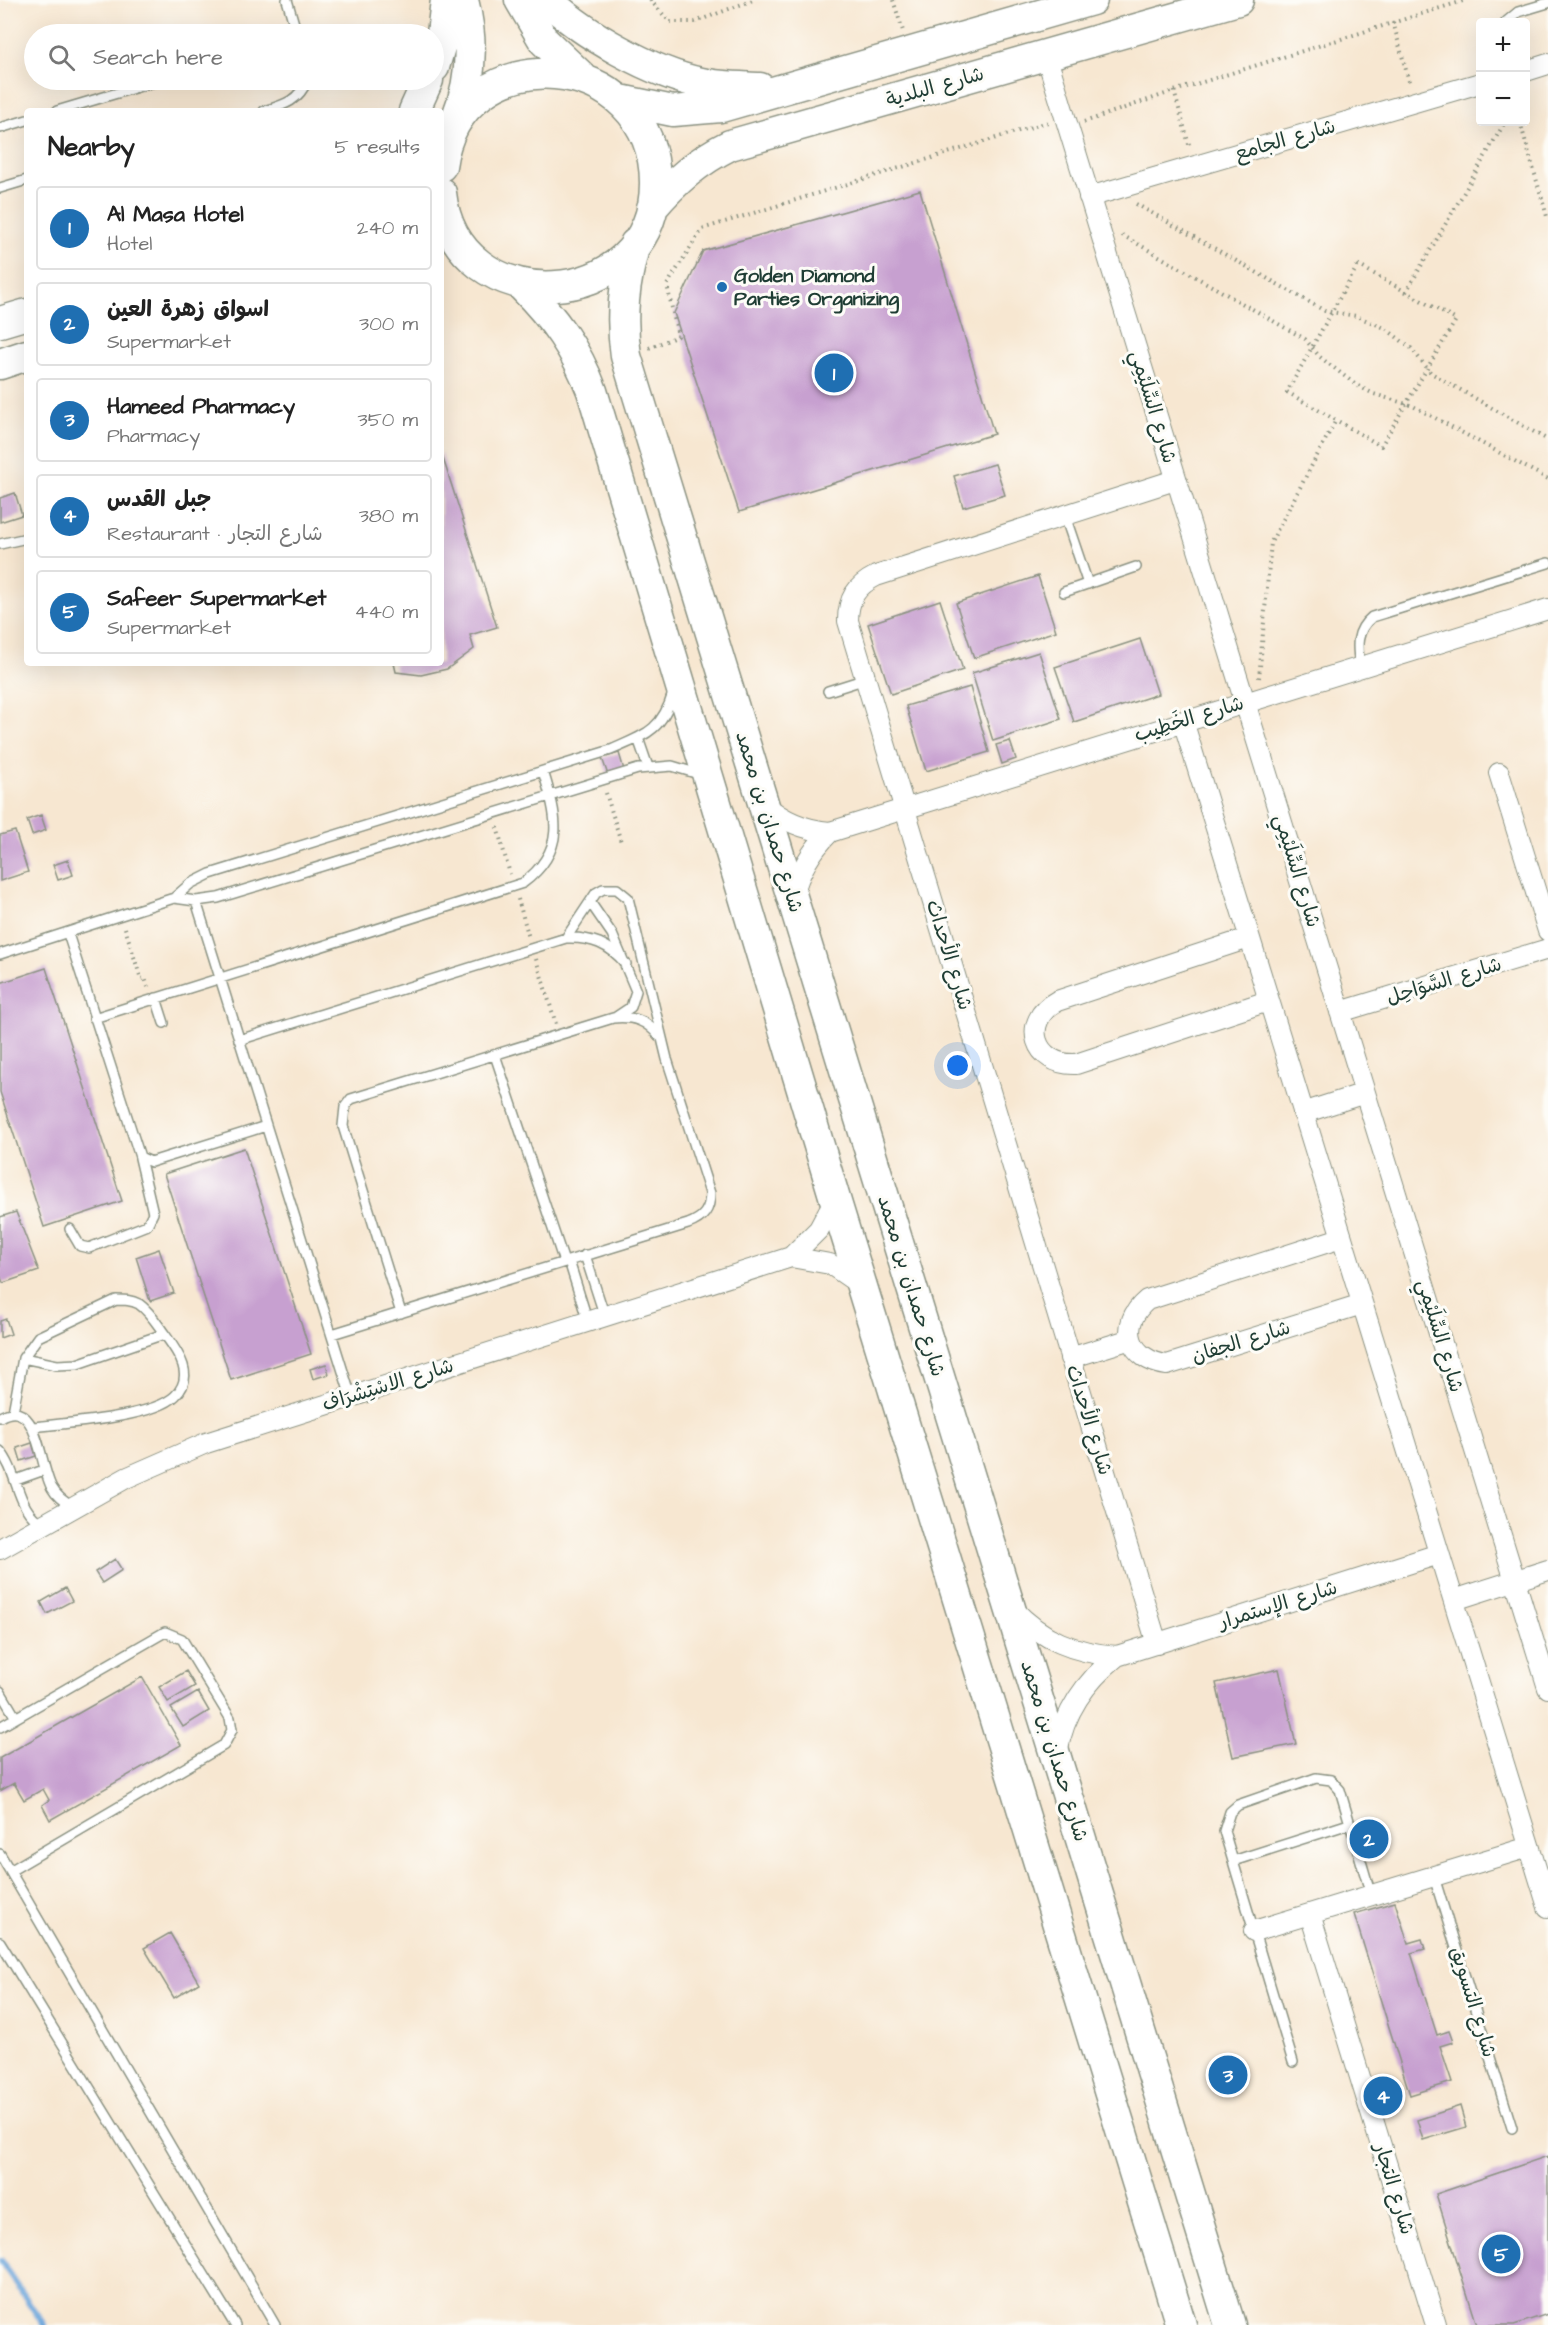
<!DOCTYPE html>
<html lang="en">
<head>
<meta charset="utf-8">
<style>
	:root { --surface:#fff; --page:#f2f2f2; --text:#222; --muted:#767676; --line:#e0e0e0; --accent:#1f6fb2 }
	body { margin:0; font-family:"Architects Daughter","Playpen Sans Arabic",sans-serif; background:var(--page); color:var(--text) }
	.controls { position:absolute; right:18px; top:18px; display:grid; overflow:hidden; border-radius:6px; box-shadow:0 6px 24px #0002 }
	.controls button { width:54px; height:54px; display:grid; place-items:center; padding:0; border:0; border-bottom:2px solid var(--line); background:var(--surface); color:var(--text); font:30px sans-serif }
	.you { position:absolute; left:958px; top:1066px; width:21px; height:21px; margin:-15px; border:4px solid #fff; border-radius:50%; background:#1a73e8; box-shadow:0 0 0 9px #1a73e833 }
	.badge { display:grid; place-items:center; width:39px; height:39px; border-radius:50%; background:var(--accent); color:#fff; font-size:20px; font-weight:700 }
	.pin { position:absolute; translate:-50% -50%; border:3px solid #fff; box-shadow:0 2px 6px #0006 }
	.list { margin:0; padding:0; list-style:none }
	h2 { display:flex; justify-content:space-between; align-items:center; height:78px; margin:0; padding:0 24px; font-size:26px }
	h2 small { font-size:20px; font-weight:400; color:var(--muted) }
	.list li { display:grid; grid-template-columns:39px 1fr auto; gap:18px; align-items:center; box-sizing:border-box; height:84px; margin:0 12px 12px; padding:0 12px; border:2px solid var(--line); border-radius:6px }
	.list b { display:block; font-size:22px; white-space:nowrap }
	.list p { margin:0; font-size:20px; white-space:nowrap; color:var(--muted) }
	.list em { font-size:20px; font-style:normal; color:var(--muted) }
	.icon { flex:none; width:33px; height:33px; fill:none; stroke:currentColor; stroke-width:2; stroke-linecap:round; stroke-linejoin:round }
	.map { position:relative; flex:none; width:1548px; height:2325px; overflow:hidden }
	.search { position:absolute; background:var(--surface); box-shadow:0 6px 24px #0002; left:24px; top:24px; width:420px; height:66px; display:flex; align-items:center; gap:15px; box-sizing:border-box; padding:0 21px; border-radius:33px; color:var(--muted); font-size:22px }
	.panel { position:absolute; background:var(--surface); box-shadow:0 6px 24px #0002; left:24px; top:108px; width:420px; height:558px; border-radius:6px }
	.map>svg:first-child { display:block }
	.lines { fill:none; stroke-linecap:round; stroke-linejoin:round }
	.stream { stroke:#69a4da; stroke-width:6 }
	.building { fill:#c7a0d0 }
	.lane-casing { stroke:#8b9282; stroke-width:12 }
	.street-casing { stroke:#8b9282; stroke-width:22 }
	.primary-casing { stroke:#8b9282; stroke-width:33 }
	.path { stroke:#8b9282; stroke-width:4; stroke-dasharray:1.5 4.5; stroke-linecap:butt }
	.lane { stroke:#fff; stroke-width:9 }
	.street { stroke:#fff; stroke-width:20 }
	.primary { stroke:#fff; stroke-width:30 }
	.poi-dot { fill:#1f6fb2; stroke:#fdfcf7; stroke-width:2 }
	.labels { text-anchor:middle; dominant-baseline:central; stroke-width:6; stroke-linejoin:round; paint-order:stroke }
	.street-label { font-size:20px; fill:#1f3d34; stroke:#fdfcf7 }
	.poi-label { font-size:20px; font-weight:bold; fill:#1f3d34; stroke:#fdfcf7; text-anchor:start }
</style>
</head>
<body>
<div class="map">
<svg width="1548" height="2325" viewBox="0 0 1548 2325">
	<rect width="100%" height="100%" fill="#fdfcf7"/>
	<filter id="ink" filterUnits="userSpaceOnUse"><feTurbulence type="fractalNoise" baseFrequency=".0167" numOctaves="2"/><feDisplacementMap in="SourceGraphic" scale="12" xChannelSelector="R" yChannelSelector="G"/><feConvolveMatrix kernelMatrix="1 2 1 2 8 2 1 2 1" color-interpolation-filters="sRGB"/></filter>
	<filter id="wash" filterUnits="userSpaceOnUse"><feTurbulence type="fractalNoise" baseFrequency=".008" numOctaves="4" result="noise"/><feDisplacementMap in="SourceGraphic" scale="24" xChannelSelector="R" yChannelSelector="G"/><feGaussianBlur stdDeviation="1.35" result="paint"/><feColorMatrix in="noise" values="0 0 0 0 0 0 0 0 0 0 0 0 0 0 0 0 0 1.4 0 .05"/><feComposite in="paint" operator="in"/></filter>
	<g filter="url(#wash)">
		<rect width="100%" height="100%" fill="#f7e7d1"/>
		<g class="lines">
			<path class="stream" d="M0,2260L44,2325"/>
		</g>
		<g id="blocks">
			<path class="building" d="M920,190L994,434L739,512L674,313L703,251Z
				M441,452L497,627L470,635L474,649L447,669L421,675L396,672L394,663H441Z
				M995,464L1005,495L963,507L954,476Z
				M15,493L22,515L0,522V498Z
				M1038,576L1056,631L974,658L956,603Z
				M940,600L963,670L891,694L868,624Z
				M1140,639L1158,694L1074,722L1055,667Z
				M1039,652L1061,719L993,741L972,673Z
				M970,687L989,752L926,771L906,706Z
				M1010,741L1016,759L1002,764L996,745Z
				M619,753L624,770L608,775L602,758Z
				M41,815L46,830L32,835L27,820Z
				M15,831L28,872L0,881V835Z
				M68,860L73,875L58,880L53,865Z
				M46,968L122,1201L44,1227L0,1092V983Z
				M244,1148L311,1354L231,1380L164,1174Z
				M16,1212L39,1271L3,1283L0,1275V1217Z
				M159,1249L174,1293L150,1301L136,1257Z
				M6,1319L11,1334L0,1338V1321Z
				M326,1364L329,1374L313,1379L310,1369Z
				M32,1443L36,1456L21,1461L17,1448Z
				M115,1559L122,1570L102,1583L95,1572Z
				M65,1588L72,1601L47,1614L41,1602Z
				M1279,1669L1296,1744L1233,1757L1216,1683Z
				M186,1671L195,1686L168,1702L159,1687Z
				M142,1677L181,1745L50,1820L42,1805L49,1800L43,1789L24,1800L14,1783L0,1791V1758Z
				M198,1692L209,1711L183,1727L171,1708Z
				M1395,1902L1408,1943L1422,1939L1425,1949L1411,1953L1437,2035L1449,2031L1453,2042L1440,2046L1452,2082L1410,2095L1354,1914Z
				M170,1933L199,1983L174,1998L144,1948Z
				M1460,2106L1466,2127L1423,2140L1417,2120Z
				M1548,2156V2314L1514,2325H1477L1436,2194Z"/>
		</g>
	</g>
	<g filter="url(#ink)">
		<use href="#blocks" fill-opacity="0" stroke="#8b9282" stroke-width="1.5"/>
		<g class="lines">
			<defs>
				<path id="lane" d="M287,0L297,34
					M1506,22L1518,12L1548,3
					M57,111L161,80
					M264,111C284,105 299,101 307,80
					M0,128L27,120
					M0,188L27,180
					M1065,516L1088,584
					M0,544L27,538
					M1064,592L1136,567
					M1360,666C1357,647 1355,631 1372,617L1548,563
					M828,691L866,679
					M638,738L648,767
					M174,898L196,901L218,898L638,769L672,766L702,775
					M196,901L351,1397
					M590,902L612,934L636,991L631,1007L616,1017
					M68,934L140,1157L151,1162L266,1126
					M0,954L174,898L190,884L210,874L611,750C645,735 662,731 673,693
					M156,998L164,1023
					M94,1018L523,883C567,850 557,817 543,771
					M239,1040L566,938C592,937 609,944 626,964
					M495,1055L564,1262
					M70,1229L80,1246L89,1248L147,1225L153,1213L140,1158
					M585,1255L605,1317
					M569,1261L588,1322
					M401,1313L343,1126L345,1107L351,1099L613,1018C633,1016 646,1020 659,1036
					M332,1334L688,1224C704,1218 710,1210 710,1193L667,1059L628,898L617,889H603L596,893L566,938
					M23,1358L57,1365L77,1364L164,1334
					M13,1412L23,1358L38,1337L116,1300C125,1300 131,1300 139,1304C149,1311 156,1322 163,1332C176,1350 197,1375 175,1396C152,1418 65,1423 33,1427
					M0,1417C39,1395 39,1466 52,1488C57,1497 64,1502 73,1507
					M0,1451C19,1473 16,1511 43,1524
					M16,1480L44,1470
					M0,1691L16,1718
					M0,1727L165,1632L182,1639L230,1718L232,1730L224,1745L10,1871
					M0,1854L275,2325
					M1233,1861L1349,1824
					M1434,1877L1512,2128
					M0,1942L235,2325
					M1293,2062L1224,1831L1230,1812L1238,1805L1316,1778L1331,1780L1340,1790L1371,1895"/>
				<path id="street" d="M1046,55L1548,1688
					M1526,71L1548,64
					M1089,197L1480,83
					M1183,721L1548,1907
					M1499,773L1548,931
					M764,804C783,821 804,830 830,832L1548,609
					M793,896C799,871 811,851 830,832
					M1249,938L1057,1001C1020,1021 1034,1066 1076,1064L1268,1001
					M1340,1012L1548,949
					M1303,1113L1365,1093
					M1341,1238L1147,1300C1117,1325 1129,1360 1167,1365L1362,1304
					M791,1257L819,1229L835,1199
					M1070,1358L1131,1339
					M0,1549L126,1478L206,1443L791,1257L830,1264L862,1286
					M1454,1600L1548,1570
					M1013,1609C1042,1640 1075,1653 1117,1656L1439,1554
					M1157,1644L848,621C848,599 856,586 876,576L1175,480
					M1057,1753C1064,1712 1085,1682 1117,1656
					M1310,1914L1436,2325
					M1254,1931L1529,1847"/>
				<path id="primary" d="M520,0L544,41L582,77
					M548,0C582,34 653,73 701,83C720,87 740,87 760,88
					M434,67L441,43L446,0
					M620,100L673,111L721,107L1092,0
					M414,111L428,80
					M457,117C472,80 473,39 463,0
					M441,166C459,33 655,48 655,183C655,314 455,324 441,193
					M652,208C675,181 698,161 730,145L1238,0
					M635,244C624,283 620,316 626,356L1230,2325
					M522,286C554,318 576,349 592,391L835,1199L1181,2325
					M0,322L27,314
					M0,364L27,355"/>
			</defs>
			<use href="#lane" class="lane-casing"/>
			<use href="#street" class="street-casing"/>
			<use href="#primary" class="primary-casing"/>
			<path class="path" d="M650,0L670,22H695L753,0
				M893,0L903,31
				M1393,22L1410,85
				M1174,91L1190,148
				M1084,122L1174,91L1466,0
				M1520,122L1548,220
				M1136,204L1325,311L1356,316L1385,328L1411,348L1431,373L1548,440
				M1122,235L1305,339L1320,357L1356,385L1374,394L1413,406L1548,479
				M1358,265L1456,320L1381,446L1287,392Z
				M1406,292L1505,122
				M649,348L678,336L667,285L702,229L1048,122
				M1259,678L1271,542L1336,420
				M606,793L621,842
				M497,827L510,874
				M518,899L529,938
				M125,928L141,979L145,978L148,987
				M536,959L556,1024"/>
			<use href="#lane" class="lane"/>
			<use href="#street" class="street"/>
			<use href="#primary" class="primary"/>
		</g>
	</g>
	<circle class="poi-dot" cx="722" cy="287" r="6"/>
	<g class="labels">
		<g class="street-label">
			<text transform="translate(935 87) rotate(-16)">شارع البلدية</text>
			<text transform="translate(1285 140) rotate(-16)">شارع الجامع</text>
			<text transform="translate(1153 407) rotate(73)">شارع السِّلَيْمِي</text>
			<text transform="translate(1189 719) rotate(-17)">شارع الخَطِيب</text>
			<text transform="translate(769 822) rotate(73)">شارع حمدان بن محمد</text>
			<text transform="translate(1297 871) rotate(73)">شارع السِّلَيْمِي</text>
			<text transform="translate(949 955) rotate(73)">شارع الأحداث</text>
			<text transform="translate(1444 981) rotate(-17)">شارع السَّوَاحِل</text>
			<text transform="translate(911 1286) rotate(73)">شارع حمدان بن محمد</text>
			<text transform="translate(1440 1336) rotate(73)">شارع السِّلَيْمِي</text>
			<text transform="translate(1241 1342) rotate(-17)">شارع الجفان</text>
			<text transform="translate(388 1385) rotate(-17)">شارع الاسْتِشْرَاف</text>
			<text transform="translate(1089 1420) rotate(73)">شارع الأحداث</text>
			<text transform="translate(1278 1605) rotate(-17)">شارع الإستمرار</text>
			<text transform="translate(1054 1751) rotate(73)">شارع حمدان بن محمد</text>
			<text transform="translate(1473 2002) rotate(73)">شارع التسويق</text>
			<text transform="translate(1394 2189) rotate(73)">شارع التجار</text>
		</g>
		<g class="poi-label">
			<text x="734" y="276">Golden Diamond<tspan x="734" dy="23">Parties Organizing</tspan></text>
		</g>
	</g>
</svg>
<div class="controls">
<button>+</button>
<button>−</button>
</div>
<div class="you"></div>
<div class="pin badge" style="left:834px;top:373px">1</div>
<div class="pin badge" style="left:1369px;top:1839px">2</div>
<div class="pin badge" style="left:1228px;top:2075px">3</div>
<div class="pin badge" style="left:1383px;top:2096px">4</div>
<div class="pin badge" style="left:1501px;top:2254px">5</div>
<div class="search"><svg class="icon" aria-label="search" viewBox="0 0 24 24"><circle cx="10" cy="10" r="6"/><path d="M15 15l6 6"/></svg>Search here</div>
<section class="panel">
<h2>Nearby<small>5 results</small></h2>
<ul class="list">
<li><span class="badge">1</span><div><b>Al Masa Hotel</b><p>Hotel</p></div><em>240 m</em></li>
<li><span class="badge">2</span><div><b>اسواق زهرة العين</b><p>Supermarket</p></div><em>300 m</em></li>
<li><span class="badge">3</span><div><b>Hameed Pharmacy</b><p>Pharmacy</p></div><em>350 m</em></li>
<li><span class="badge">4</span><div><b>جبل القدس</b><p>Restaurant · شارع التجار</p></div><em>380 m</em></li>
<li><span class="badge">5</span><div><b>Safeer Supermarket</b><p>Supermarket</p></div><em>440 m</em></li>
</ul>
</section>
</div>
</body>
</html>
